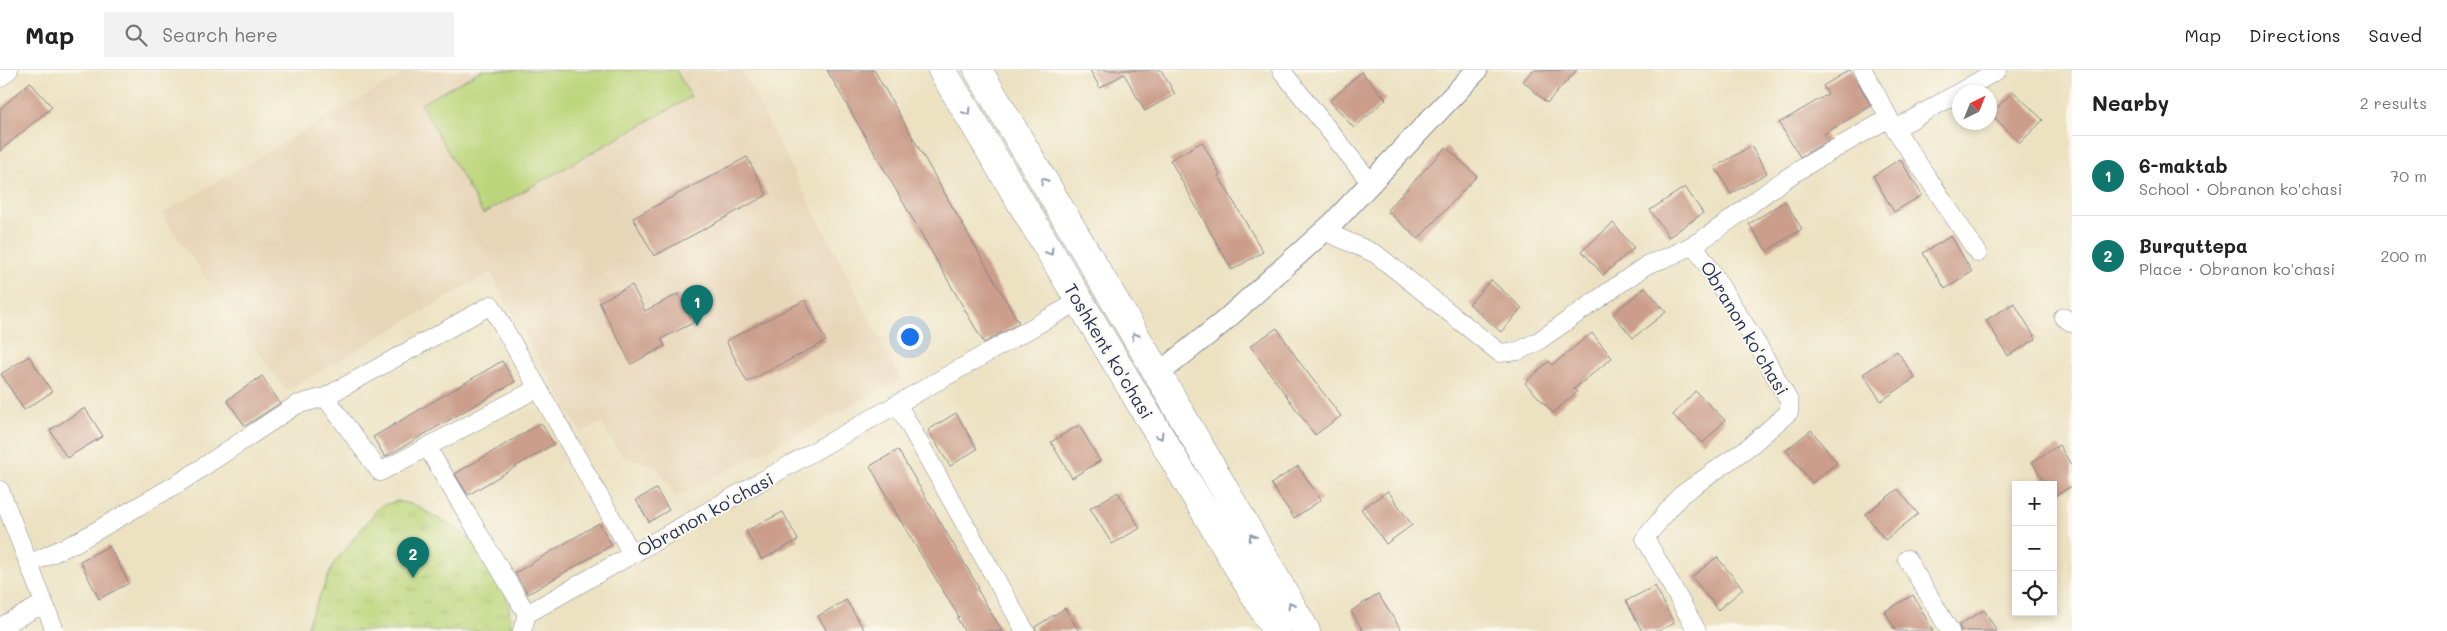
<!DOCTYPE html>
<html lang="en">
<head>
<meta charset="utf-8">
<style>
	:root { --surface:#fff; --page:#f2f2f2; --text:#222; --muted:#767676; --line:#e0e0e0; --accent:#0f766e }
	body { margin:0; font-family:Mali,sans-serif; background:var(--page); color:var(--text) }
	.controls { position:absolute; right:15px; bottom:15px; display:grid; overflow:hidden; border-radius:0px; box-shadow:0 2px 8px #0003 }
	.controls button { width:45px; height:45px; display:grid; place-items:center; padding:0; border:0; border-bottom:1px solid var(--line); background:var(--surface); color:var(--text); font:25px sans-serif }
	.compass { position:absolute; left:1952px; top:15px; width:45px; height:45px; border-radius:50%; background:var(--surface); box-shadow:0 2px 8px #0003; rotate:43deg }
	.you { position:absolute; left:909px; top:266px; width:18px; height:18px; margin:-12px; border:4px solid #fff; border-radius:50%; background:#1a73e8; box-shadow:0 0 0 8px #1a73e833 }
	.badge { display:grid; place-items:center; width:32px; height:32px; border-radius:50%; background:var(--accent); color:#fff; font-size:16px; font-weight:700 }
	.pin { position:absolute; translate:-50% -41px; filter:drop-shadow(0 1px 2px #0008) }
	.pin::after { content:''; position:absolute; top:26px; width:18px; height:15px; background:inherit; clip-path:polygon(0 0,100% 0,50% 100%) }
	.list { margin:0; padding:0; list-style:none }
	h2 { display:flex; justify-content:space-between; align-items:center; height:65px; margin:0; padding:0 20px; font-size:21px }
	h2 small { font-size:16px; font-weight:400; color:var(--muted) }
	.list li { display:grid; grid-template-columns:32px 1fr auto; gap:15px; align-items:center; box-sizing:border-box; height:80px; padding:0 20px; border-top:1px solid var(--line) }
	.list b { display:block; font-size:19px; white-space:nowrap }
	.list p { margin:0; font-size:16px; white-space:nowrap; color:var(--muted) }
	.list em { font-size:16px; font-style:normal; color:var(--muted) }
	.icon { flex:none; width:28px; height:28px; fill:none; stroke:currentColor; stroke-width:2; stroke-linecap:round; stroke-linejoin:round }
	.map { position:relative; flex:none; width:2072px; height:561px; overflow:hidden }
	header { display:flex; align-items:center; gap:30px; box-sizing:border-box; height:70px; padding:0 25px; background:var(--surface); border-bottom:1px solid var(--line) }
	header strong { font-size:24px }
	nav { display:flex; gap:28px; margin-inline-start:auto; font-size:18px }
	.search { width:350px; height:45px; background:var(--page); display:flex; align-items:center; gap:12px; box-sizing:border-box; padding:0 18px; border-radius:0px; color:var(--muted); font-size:19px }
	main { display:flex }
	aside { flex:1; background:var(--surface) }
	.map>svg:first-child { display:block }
	.built { fill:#e7d5b8 }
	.grass { fill:url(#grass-tufts); stroke:#6c826c }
	.pitch { fill:#bcd57a; stroke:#6c826c }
	.building { fill:#cb9d8a }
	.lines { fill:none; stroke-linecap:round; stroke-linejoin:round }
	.minor-casing { stroke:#848890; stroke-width:19 }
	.tertiary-casing { stroke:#848890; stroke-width:23 }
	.trunk-casing { stroke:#848890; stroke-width:29 }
	.minor { stroke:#fff; stroke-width:18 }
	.tertiary { stroke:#fff; stroke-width:21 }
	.trunk { stroke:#fff; stroke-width:28 }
	.oneway { stroke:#8d97ae }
	.labels { text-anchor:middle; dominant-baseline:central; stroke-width:4; stroke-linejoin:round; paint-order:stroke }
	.street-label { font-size:18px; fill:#1b2f5e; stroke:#fbf7ec }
</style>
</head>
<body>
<header>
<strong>Map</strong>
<div class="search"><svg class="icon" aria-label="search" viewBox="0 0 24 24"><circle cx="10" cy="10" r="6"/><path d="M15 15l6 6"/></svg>Search here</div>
<nav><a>Map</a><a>Directions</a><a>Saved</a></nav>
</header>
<main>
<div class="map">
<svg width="2072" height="561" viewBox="0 0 2072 561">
	<defs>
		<pattern id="grass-tufts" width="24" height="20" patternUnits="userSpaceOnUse" patternTransform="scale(1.25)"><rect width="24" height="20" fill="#bcd57a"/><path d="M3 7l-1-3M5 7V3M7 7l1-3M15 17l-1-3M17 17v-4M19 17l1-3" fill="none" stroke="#a1b76c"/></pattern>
	</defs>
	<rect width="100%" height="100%" fill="#fbf7ec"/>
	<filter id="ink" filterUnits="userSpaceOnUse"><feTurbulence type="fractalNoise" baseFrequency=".02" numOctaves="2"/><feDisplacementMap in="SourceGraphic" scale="10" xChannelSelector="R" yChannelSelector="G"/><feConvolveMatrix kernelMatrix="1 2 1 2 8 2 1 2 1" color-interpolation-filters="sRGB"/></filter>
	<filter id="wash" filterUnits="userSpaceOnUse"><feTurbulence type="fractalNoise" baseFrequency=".0096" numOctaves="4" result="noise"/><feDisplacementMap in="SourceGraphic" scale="20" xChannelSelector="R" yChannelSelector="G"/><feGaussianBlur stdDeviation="1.12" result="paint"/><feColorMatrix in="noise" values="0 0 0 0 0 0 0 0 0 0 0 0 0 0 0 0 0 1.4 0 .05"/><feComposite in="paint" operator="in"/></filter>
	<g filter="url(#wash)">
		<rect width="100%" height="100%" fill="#ece2c2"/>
		<path class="built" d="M410,0H741L901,310L676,427L656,396L622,386L601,353L581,363L490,202L286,321L161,144Z"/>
		<path class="grass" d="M397,431L415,435L465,464L490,491L507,524L512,561H308L307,555L334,493L380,436Z"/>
		<path class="pitch" d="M482,0H676L691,27L483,144L421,34Z"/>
		<g id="blocks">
			<path class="building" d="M827,0H874L1019,253L984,273Z
				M1090,0H1161L1175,24L1145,41L1124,4L1100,18Z
				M1533,0H1577L1547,33L1523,11Z
				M1849,0L1853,3L1871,36L1824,64L1828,71L1800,87L1779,53L1828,24L1823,16Z
				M1361,2L1386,29L1354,58L1330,31Z
				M30,12L52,37L0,81V39Z
				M2013,21L2043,50L2020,73L1991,44Z
				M1202,72L1220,104L1218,105L1263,182L1232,200L1170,90Z
				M1751,76L1767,103L1731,124L1715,97Z
				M1446,77L1477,106L1418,169L1387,140Z
				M747,87L767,125L654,186L633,148Z
				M1900,89L1922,125L1894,142L1873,106Z
				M1685,117L1703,143L1669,167L1650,140Z
				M1785,131L1802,159L1767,181L1749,154Z
				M1613,153L1634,178L1603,205L1582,181Z
				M1951,166L1972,202L1945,219L1923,183Z
				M1491,210L1522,238L1501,262L1469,234Z
				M632,215L645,241L678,224L693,253L661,269L665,276L631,294L599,232Z
				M1645,217L1666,242L1633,268L1613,244Z
				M805,230L826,271L747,312L726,271Z
				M2014,233L2036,269L2008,286L1986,250Z
				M1277,258L1300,293L1341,346L1315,365L1250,276Z
				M1592,263L1612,288L1574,319L1577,322L1553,343L1525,313L1549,291L1552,295Z
				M1897,281L1915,308L1881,331L1863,304Z
				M29,286L52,322L24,340L1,304Z
				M502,291L515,312L385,387L373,367Z
				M262,306L280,333L245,356L227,330Z
				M1695,321L1725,350L1703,373L1673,345Z
				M85,338L103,366L67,388L50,360Z
				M956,343L977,379L950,396L928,360Z
				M541,353L554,374L468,425L455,404Z
				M1079,355L1100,391L1072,408L1051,372Z
				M1811,360L1837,393L1812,413L1786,380Z
				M2059,375L2072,396V416L2053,427V415H2046L2032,392Z
				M898,380L979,518L977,519L1002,561H964L957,548L959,547L900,450L870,396Z
				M1298,396L1321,430L1294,448L1271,414Z
				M656,419L669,440L649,452L636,430Z
				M1898,419L1918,444L1885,470L1865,444Z
				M1388,421L1412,455L1386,474L1361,439Z
				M1118,422L1140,458L1112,474L1090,438Z
				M783,442L798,470L762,490L746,461Z
				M599,453L612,475L528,524L515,503Z
				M109,476L129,513L99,529L80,491Z
				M1717,487L1743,519L1718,540L1692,507Z
				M1655,516L1674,553L1659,561H1642L1626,531Z
				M1378,524L1402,561H1363L1351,541Z
				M1913,525L1933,561H1896L1885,541Z
				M846,530L865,561H827L818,546Z
				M1065,538L1079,561H1036L1035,557Z
				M1984,540L1997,561H1961L1959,555Z"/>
		</g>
	</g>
	<g filter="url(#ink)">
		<use href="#blocks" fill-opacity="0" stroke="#848890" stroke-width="1"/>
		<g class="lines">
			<defs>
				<path id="minor" d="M1281,0L1371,113
					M0,8L9,0
					M1890,51L1895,59L1998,0
					M1895,59L1978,183
					M1324,161L1376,184L1500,283L1518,281L1537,272L1648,194C1707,177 1743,136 1793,104C1824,84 1857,67 1889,48L1863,0
					M1695,176L1759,277L1789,331V342L1750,376L1681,425L1645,468L1697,561
					M2063,247L2072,253
					M325,327L491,235L632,484
					M898,335L1025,561
					M427,377L527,544
					M0,420L55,561
					M1907,489L1950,561
					M29,494L77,472L182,411L296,335L325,327L380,402L538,318
					M0,557L43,534
					M522,561L527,544L1079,231"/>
				<path id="tertiary" d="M1158,304L1222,253L1333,153L1477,0"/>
				<path id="trunk" d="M942,0L1276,561
					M978,0L1158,304L1306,561"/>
			</defs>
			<use href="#minor" class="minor-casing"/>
			<use href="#tertiary" class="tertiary-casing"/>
			<use href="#trunk" class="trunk-casing"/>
			<use href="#minor" class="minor"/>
			<use href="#tertiary" class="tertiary"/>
			<use href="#trunk" class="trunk"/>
		</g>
		<defs><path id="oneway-chevron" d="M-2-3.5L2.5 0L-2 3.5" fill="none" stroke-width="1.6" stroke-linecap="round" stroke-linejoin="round" transform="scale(1.25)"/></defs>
		<g class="oneway">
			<use href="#oneway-chevron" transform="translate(967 42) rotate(59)"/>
			<use href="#oneway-chevron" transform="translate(1044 111) rotate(-120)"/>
			<use href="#oneway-chevron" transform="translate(1050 182) rotate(59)"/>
			<use href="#oneway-chevron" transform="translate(1135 266) rotate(-122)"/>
			<use href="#oneway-chevron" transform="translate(1160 366) rotate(59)"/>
			<use href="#oneway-chevron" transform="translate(1252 467) rotate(-120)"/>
			<use href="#oneway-chevron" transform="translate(1291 535) rotate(-120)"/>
		</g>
	</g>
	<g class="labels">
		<g class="street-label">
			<text transform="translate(1745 258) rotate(59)">Obranon ko'chasi</text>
			<text transform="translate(1109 281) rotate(59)">Toshkent ko'chasi</text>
			<text transform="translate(705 444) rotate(-29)">Obranon ko'chasi</text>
		</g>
	</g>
</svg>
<div class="controls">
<button>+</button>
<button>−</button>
<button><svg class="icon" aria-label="locate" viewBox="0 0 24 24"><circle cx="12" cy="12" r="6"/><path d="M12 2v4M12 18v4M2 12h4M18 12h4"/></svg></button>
</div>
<svg class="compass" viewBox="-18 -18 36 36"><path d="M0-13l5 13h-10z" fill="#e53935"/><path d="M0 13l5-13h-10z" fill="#767676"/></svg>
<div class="you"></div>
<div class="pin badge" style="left:697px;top:256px">1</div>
<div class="pin badge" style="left:413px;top:508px">2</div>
</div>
<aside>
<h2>Nearby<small>2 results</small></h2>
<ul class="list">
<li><span class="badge">1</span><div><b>6-maktab</b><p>School · Obranon ko'chasi</p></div><em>70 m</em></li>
<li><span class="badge">2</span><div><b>Burquttepa</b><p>Place · Obranon ko'chasi</p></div><em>200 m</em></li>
</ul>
</aside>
</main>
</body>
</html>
